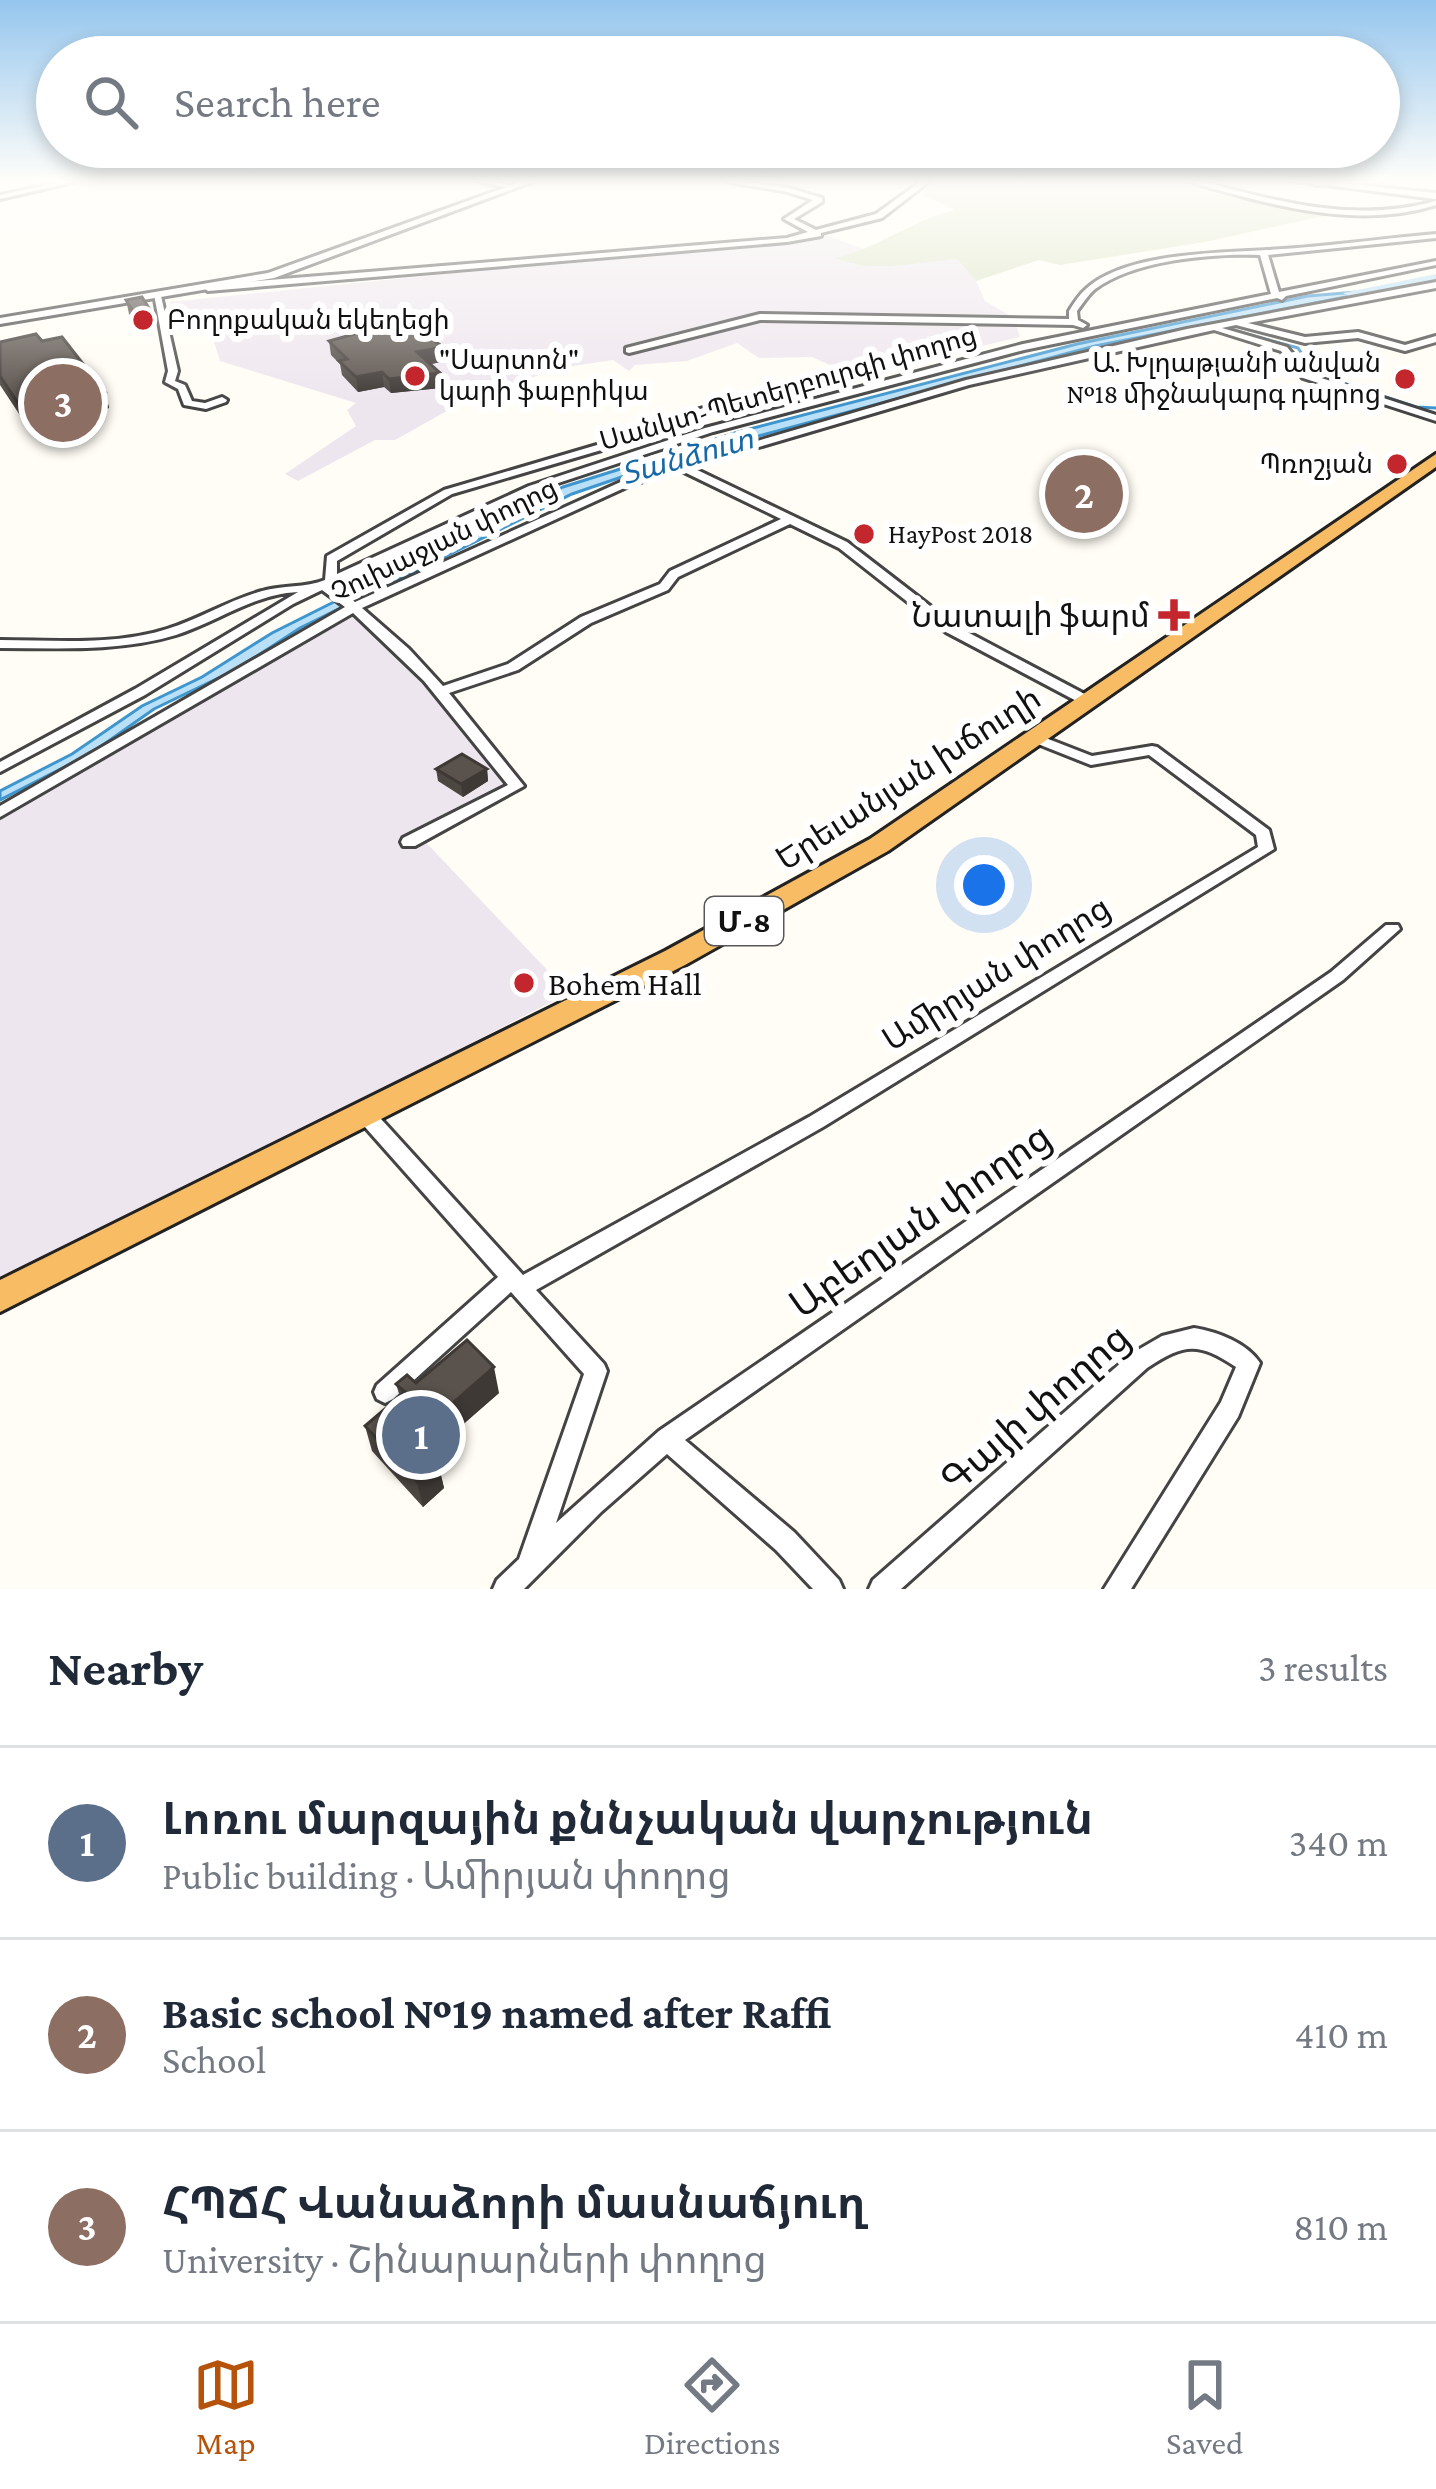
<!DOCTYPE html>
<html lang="en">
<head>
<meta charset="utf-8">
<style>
	:root { --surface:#fff; --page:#f6f6f7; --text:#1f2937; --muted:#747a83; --line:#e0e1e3; --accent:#b45309 }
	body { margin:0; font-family:"Crimson Pro","Noto Sans Armenian",serif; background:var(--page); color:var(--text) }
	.you { position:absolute; left:984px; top:885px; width:42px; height:42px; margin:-30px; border:9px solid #fff; border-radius:50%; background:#1a73e8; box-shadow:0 0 0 18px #1a73e833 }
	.badge { display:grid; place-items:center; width:78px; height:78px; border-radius:50%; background:var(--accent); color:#fff; font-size:39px; font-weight:700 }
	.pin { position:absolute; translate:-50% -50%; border:6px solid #fff; box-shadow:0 3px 12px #0006 }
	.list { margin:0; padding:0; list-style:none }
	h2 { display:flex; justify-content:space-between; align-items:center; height:156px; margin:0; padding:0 48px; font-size:51px }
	h2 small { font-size:39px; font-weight:400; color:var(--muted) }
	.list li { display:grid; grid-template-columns:78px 1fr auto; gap:36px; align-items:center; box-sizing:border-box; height:192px; padding:0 48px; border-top:3px solid var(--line) }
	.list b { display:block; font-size:45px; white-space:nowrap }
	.list p { margin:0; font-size:39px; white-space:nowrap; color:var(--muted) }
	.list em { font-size:39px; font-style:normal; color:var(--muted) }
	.icon { flex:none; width:66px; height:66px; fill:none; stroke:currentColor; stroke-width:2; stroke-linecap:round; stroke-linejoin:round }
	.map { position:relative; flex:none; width:1436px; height:1589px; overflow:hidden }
	.search { position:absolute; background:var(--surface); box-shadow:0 6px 18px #0003; left:36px; right:36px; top:36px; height:132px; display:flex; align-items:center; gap:30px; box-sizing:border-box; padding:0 42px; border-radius:66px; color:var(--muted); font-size:45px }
	.sheet { height:732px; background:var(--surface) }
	nav { display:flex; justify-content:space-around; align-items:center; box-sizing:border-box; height:168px; border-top:3px solid var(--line); background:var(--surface); font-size:33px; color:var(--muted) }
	nav a { display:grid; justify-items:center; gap:6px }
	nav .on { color:var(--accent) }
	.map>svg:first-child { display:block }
	.industrial { fill:#eee6ef }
	.cemetery { fill:#d9e3c4 }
	.water { fill:#b9e0f7; stroke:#3f96cf; stroke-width:3 }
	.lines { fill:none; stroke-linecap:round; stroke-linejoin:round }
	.stream { stroke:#3f96cf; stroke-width:3 }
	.river { fill:#b9e0f7; fill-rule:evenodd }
	.minor-casing { stroke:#444; stroke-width:6 }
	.tertiary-casing { stroke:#444; stroke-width:6 }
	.trunk-casing { stroke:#222; stroke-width:6 }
	.minor { fill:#fff; fill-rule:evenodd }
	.tertiary { fill:#fff; fill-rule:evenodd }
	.trunk { fill:#f7bc64; fill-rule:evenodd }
	.wall { fill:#4d4742 }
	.shaded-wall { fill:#3f3936 }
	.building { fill:#5a524d; stroke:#3f3936; stroke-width:3 }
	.poi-dot { fill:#c4262e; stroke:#fff; stroke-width:4.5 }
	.labels { text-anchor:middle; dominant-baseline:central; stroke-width:12; stroke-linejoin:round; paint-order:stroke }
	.far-poi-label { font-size:27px; fill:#111; stroke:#fff; text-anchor:start }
	.far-street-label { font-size:27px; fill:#111; stroke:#fff }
	.far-water-label { font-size:30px; font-style:italic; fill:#1768a6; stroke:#fff }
	.shield { fill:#fff; stroke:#585858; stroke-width:3 }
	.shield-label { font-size:30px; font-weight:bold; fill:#111 }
	.poi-label { font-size:33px; fill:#111; stroke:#fff; text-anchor:end }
	.street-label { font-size:33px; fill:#111; stroke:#fff }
	.near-street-label { font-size:39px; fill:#111; stroke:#fff }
</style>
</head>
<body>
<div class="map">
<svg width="1436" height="1589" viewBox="0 0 1436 1589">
	<rect width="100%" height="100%" fill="#fffdf5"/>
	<path class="industrial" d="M825,235L869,251L851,264L957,259L976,281L985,301L1014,318L1020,337L854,376L812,357L759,358L737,343L687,361L635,365L629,371L613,360L567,367L479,393L395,440H375L298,481L285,474L356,426L347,410L356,403L220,361L207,319H176L170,302Z
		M353,612L437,693L508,785L417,833L569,993L0,1284V816Z"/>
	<path class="cemetery" d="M936,180H1186L1328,215L1205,242L1060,265L1039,260L976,281L957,259C919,262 871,274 836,258C879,248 912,220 955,210L923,195Z"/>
	<path class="water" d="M1381,290L1095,346L680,457L572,494L300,628L237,669L154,709L90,754L0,800V791L72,754L142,706L202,677L272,633L563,487L738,432L1077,344L1308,296Z"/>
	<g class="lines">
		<path class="stream" d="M1233,330L1298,348L1316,374L1416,407L1436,408"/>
		<path class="river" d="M1436,274V282L1350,297L1343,293Z"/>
		<defs>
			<path id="minor" d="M70,180H82L0,199V195Z
				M474,180H486L517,187L513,189Z
				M726,180L785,187L822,198V202L794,219L816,230L876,214L923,180H931L882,218L821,233V236L787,242L208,291L204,288L208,285L787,238L808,232L784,219L813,200L784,191L729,182Z
				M1187,180H1197C1276,201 1355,224 1436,201V205C1373,225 1304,213 1241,196C1223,191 1204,187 1187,180Z
				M1383,180L1380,182L1316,185L1312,183L1316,181Z
				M1436,234V238L1268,255L1279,292L1436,261V265L1286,296L1282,300L1277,298L1024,350L713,432L537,490L333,586L355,602L625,480L673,466L674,463H682L966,380L1187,329L1436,282V288L1248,323L1305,337L1358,332L1405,345L1436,336V342L1405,351L1358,338L1305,343L1236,325L1222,328L1287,347L1309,374L1436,415V421L1303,378L1281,351L1214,330L969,385L691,467L847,542L956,626L1094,699L1096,702L1094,705H1084L946,632L839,548L790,524L678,577L668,590L591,623L518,670L449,693L524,786L415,846H403L401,842L403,838L508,785L424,681L353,613L0,817V806L345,607L322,590L293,604L145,695L0,772V762L135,689L298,592C254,594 217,622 176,635C120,652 58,648 0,648V640C54,640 114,646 167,629C200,619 229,600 262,591C282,585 306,588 325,580L327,556L444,490L675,422L690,412L752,394L760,396L698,416L683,426L452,494L337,561V574L529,486L705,428L1023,344L1271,294L1260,255C1212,253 1134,260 1095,289C1088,295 1083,303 1077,311L1078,320L1087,325L1083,328L1073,325L760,320L629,353L626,352V348L760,314L1069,319V311C1074,303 1079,295 1086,289C1125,253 1217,253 1267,250C1324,247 1380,239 1436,234ZM680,470L781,519L670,571L660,584L581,617L508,664L443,686L409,649L362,608L633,484Z
				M154,294L161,296L178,371L175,381L185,385L192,401L205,403L222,397L227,400L226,402L206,409L184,405L178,389L165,382L168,371Z
				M1038,735L1092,756L1152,746L1157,747L1269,830L1274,849L823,1127L536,1290L604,1364L607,1371L556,1523L659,1431L1331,972L1386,925H1398L1400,929L1343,980L685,1440L794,1532L839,1580L843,1589H813L776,1550L667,1454L601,1512L524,1589H493L497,1580L519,1559L584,1374L511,1292L393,1399L385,1403L377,1399L374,1392L377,1385L498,1277L357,1118L354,1113L357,1108L364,1106L371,1108L523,1275L809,1117L1258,847L1256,835L1149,755L1091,765L1033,742L1031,739L1033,736Z
				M1194,1328C1218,1332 1247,1343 1260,1363L1238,1417L1131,1589H1104L1221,1402L1236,1367C1198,1342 1185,1343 1147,1368L901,1589H869L873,1580L1131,1354L1162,1336Z"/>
			<path id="tertiary" d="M526,180H537L274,278L0,324V318L268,273Z
				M1287,180H1310L1436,193V199Z"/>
			<path id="trunk" d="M1436,454V467L888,851L685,965L0,1312V1280L665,951L870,839Z"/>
		</defs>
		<use href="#minor" class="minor-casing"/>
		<use href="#tertiary" class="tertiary-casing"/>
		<use href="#trunk" class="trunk-casing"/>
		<use href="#minor" class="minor"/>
		<use href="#tertiary" class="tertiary"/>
		<use href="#trunk" class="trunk"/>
	</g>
	<path class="wall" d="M126,300L155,327L140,330L129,314Z
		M42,341L105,392L109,408L89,413L92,422L33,435L0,385V342Z
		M329,341L445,361L430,364L440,373L441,388L391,393L384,387L358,392L342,375L340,364L331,355Z
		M436,769H487L488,781L463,797L438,781Z
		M416,1383L499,1393L430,1453L438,1463L444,1488L423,1507L372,1451L365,1426L400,1397L396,1384Z"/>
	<path class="shaded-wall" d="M152,313L155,327L140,330L136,316Z
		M443,347L445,361L419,367L417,352Z
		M382,372L384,387L358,392L356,377Z
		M440,373L441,388L391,393L389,379Z
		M105,392L109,408L89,413L92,422L33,435L28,418L81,397Z
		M487,769L488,781L463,797L461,784Z
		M494,1367L499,1393L420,1462L414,1437Z
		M438,1463L444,1488L423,1507L417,1482Z"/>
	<path class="building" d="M142,297L152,313L136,316L126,300Z
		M405,320L443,347L417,352L440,373L389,379L382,372L356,377L339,361L347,359L329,341Z
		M36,334L42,341L62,337L105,392L81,397L87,405L28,418L0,376V342Z
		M462,754L487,769L461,784L436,769Z
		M467,1340L494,1367L414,1437L438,1463L417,1482L365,1426L405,1392L396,1384L407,1375L416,1383Z"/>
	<linearGradient id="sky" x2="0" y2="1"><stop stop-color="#95c6ee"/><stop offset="0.45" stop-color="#fffefa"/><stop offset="1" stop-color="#fffefa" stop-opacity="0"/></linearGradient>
	<rect width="1436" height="402" fill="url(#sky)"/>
	<g class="poi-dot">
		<circle cx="143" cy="320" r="12"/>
		<circle cx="415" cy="376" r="12"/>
		<circle cx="1405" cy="379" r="12"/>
		<circle cx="1397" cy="464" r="12"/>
		<circle cx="864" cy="534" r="12"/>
		<path d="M1168 597h12v12h12v12h-12v12h-12v-12h-12v-12h12z"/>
		<circle cx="524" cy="983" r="12"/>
	</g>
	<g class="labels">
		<g class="far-poi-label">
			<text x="167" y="320">Բողոքական եկեղեցի</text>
			<text x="439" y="360">"Սարտոն"<tspan x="439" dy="31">կարի ֆաբրիկա</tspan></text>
			<text x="1381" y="363" text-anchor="end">Ա. Խլղաթյանի անվան<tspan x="1381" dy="31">№18 միջնակարգ դպրոց</tspan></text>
			<text x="1373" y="464" text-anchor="end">Պռոշյան</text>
			<text x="888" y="534">HayPost 2018</text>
		</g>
		<g class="far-street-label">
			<text transform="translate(788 388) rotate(-16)">Սանկտ-Պետերբուրգի փողոց</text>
			<text transform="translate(444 540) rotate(-26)">Չուխաջյան փողոց</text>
		</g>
		<g class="far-water-label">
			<text transform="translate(687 456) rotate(-16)">Տանձուտ</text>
		</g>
		<rect class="shield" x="705" y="897" width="78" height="48" rx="9"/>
		<g class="shield-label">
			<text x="744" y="921">Մ-8</text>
		</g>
		<g class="poi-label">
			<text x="1150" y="615">Նատալի ֆարմ</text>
			<text x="548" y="983" text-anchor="start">Bohem Hall</text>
		</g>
		<g class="street-label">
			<text transform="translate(908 778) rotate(-33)">Երեւանյան խճուղի</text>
			<text transform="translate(996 973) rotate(-32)">Ամիրյան փողոց</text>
		</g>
		<g class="near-street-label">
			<text transform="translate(920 1220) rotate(-35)">Աբեղյան փողոց</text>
			<text transform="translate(1035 1408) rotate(-41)">Գայի փողոց</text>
		</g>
	</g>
</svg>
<div class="you"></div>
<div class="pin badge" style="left:421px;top:1435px;background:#5c6f8a">1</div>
<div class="pin badge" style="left:1084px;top:494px;background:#8d6e63">2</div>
<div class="pin badge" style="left:63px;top:403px;background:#8d6e63">3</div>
<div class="search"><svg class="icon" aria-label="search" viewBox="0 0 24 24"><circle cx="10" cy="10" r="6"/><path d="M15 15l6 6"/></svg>Search here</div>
</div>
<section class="sheet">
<h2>Nearby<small>3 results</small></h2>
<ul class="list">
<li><span class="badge" style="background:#5c6f8a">1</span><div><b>Լոռու մարզային քննչական վարչություն</b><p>Public building · Ամիրյան փողոց</p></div><em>340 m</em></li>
<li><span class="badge" style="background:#8d6e63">2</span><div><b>Basic school №19 named after Raffi</b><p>School</p></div><em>410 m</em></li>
<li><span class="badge" style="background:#8d6e63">3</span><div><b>ՀՊՃՀ Վանաձորի մասնաճյուղ</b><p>University · Շինարարների փողոց</p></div><em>810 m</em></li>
</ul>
</section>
<nav>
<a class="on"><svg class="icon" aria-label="map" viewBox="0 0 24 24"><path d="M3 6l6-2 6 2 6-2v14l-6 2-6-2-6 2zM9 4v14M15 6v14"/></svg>Map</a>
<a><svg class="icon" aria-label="directions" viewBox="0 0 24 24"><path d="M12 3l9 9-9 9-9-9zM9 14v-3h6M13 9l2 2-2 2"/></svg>Directions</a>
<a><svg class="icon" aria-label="saved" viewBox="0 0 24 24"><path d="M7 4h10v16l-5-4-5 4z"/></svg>Saved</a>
</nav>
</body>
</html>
